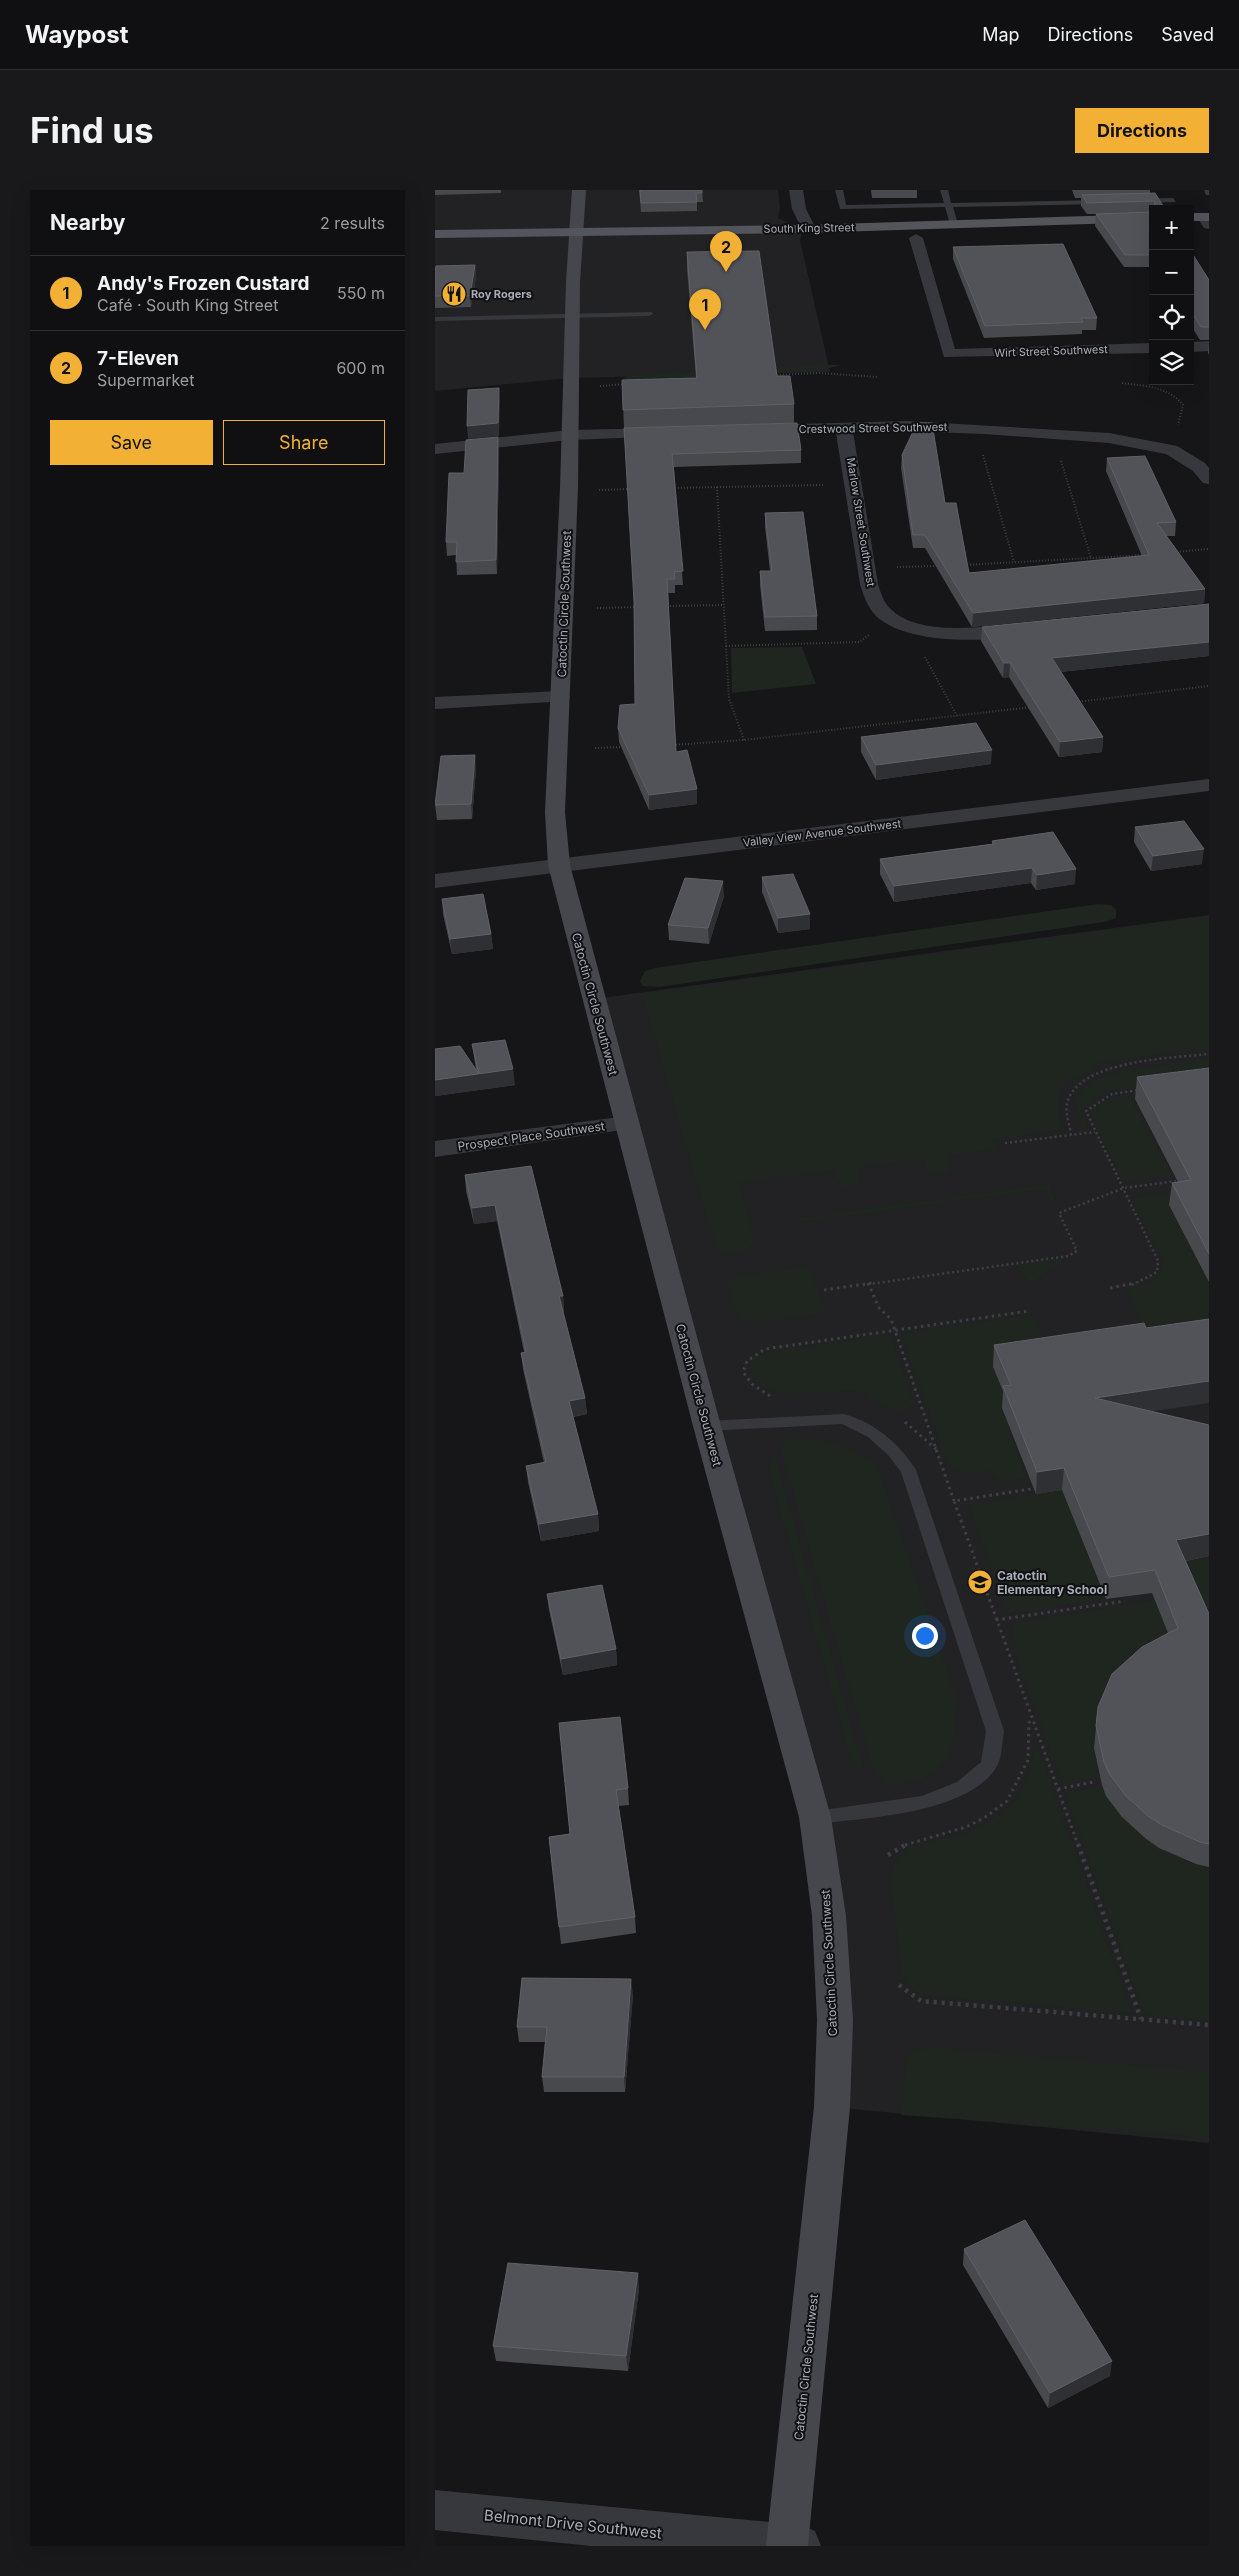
<!DOCTYPE html>
<html lang="en">
<head>
<meta charset="utf-8">
<style>
	:root { --surface:#101012; --page:#19191b; --text:#f1f3f6; --muted:#9c9d9f; --line:#303032; --accent:#f2b134 }
	body { margin:0; font-family:Inter,sans-serif; background:var(--page); color:var(--text) }
	.controls { position:absolute; right:15px; top:15px; display:grid; overflow:hidden; border-radius:0px; box-shadow:0 5px 20px #0002 }
	.controls button { width:45px; height:45px; display:grid; place-items:center; padding:0; border:0; border-bottom:1px solid var(--line); background:var(--surface); color:var(--text); font:25px sans-serif }
	.you { position:absolute; left:489px; top:1445px; width:18px; height:18px; margin:-12px; border:4px solid #fff; border-radius:50%; background:#1a73e8; box-shadow:0 0 0 8px #1a73e833 }
	.badge { display:grid; place-items:center; width:32px; height:32px; border-radius:50%; background:var(--accent); color:#111; font-size:16px; font-weight:700 }
	.pin { position:absolute; translate:-50% -41px; filter:drop-shadow(0 1px 2px #0008) }
	.pin::after { content:''; position:absolute; top:26px; width:18px; height:15px; background:inherit; clip-path:polygon(0 0,100% 0,50% 100%) }
	.list { margin:0; padding:0; list-style:none }
	h2 { display:flex; justify-content:space-between; align-items:center; height:65px; margin:0; padding:0 20px; font-size:21px }
	h2 small { font-size:16px; font-weight:400; color:var(--muted) }
	.list li { display:grid; grid-template-columns:32px 1fr auto; gap:15px; align-items:center; box-sizing:border-box; height:75px; padding:0 20px; border-top:1px solid var(--line) }
	.list b { display:block; font-size:19px; white-space:nowrap }
	.list p { margin:0; font-size:16px; white-space:nowrap; color:var(--muted) }
	.list em { font-size:16px; font-style:normal; color:var(--muted) }
	.actions { display:flex; gap:10px; padding:15px 20px }
	.actions a { flex:1; padding:11px 0; border:1px solid var(--accent); border-radius:0px; text-align:center; font-size:18px; color:var(--accent) }
	.actions .main { background:var(--accent); color:#111 }
	.icon { flex:none; width:28px; height:28px; fill:none; stroke:currentColor; stroke-width:2; stroke-linecap:round; stroke-linejoin:round }
	.map { position:relative; flex:none; width:774px; height:2356px; overflow:hidden; border-radius:0px }
	header { display:flex; align-items:center; gap:30px; box-sizing:border-box; height:70px; padding:0 25px; background:var(--surface); border-bottom:1px solid var(--line) }
	header strong { font-size:24px }
	nav { display:flex; gap:28px; margin-inline-start:auto; font-size:18px }
	.intro { display:flex; align-items:center; justify-content:space-between; box-sizing:border-box; height:120px; padding:0 30px }
	h1 { margin:0; font-size:35px }
	.button { padding:12px 22px; border-radius:0px; background:var(--accent); color:#111; font-size:18px; font-weight:700 }
	main { display:flex; gap:30px; padding:0 30px }
	aside { flex:1; background:var(--surface); border-radius:0px; box-shadow:0 5px 20px #0002 }
	.map>svg:first-child { display:block }
	.built { fill:#222225 }
	.green { fill:#1e261f }
	.lines { fill:none; stroke-linecap:round; stroke-linejoin:round }
	.path-far3 { stroke:#3d3f44; stroke-width:2; stroke-dasharray:1 2; stroke-linecap:butt }
	.path-far2 { stroke:#3d3f44; stroke-width:2.5; stroke-dasharray:2 3; stroke-linecap:butt }
	.path-far1 { stroke:#3d3f44; stroke-width:3; stroke-dasharray:2.5 4; stroke-linecap:butt }
	.path { stroke:#3d3f44; stroke-width:4.5; stroke-dasharray:3 5; stroke-linecap:butt }
	.service { fill:#37383d; fill-rule:evenodd }
	.minor { fill:#37383d; fill-rule:evenodd }
	.secondary { fill:#45474d; fill-rule:evenodd }
	.primary { fill:#53555c; fill-rule:evenodd }
	.wall { fill:#47494d }
	.shaded-wall { fill:#2f3033 }
	.building { fill:#525359; stroke:#5f6168 }
	.labels { text-anchor:middle; dominant-baseline:central; stroke-width:4; stroke-linejoin:round; paint-order:stroke }
	.far-street-label { font-size:11px; fill:#a8adb8; stroke:#111113 }
	.far-poi-label { font-size:11px; font-weight:bold; fill:#a8adb8; stroke:#111113; text-anchor:start }
	.street-label { font-size:12px; fill:#a8adb8; stroke:#111113 }
	.poi-label { font-size:12px; font-weight:bold; fill:#a8adb8; stroke:#111113; text-anchor:start }
	.near-street-label { font-size:15px; fill:#a8adb8; stroke:#111113 }
</style>
</head>
<body>
<header>
<strong>Waypost</strong>
<nav><a>Map</a><a>Directions</a><a>Saved</a></nav>
</header>
<div class="intro"><h1>Find us</h1><a class="button">Directions</a></div>
<main>
<aside>
<h2>Nearby<small>2 results</small></h2>
<ul class="list">
<li><span class="badge">1</span><div><b>Andy's Frozen Custard</b><p>Café · South King Street</p></div><em>550 m</em></li>
<li><span class="badge">2</span><div><b>7-Eleven</b><p>Supermarket</p></div><em>600 m</em></li>
</ul>
<div class="actions"><a class="main">Save</a><a>Share</a></div>
</aside>
<div class="map">
<svg width="774" height="2356" viewBox="0 0 774 2356">
	<rect width="100%" height="100%" fill="#161618"/>
	<path class="built" d="M0,0H343L345,18L343,28L368,39L365,50L395,182L136,188L0,201Z
		M774,725V1953L397,1917L394,1726L159,809Z"/>
	<path class="green" d="M383,175H406L387,180L202,191L187,189L197,185Z
		M367,457L381,494L297,503L296,458Z
		M663,714L676,715L681,720V728L669,732L224,797L208,796L205,791L210,781L220,778Z
		M774,726V857L668,872L627,896L622,913L627,939L558,950L563,959L511,966L516,982L509,984H494L488,969L424,977L425,995L410,998L405,995L399,980L347,987L346,985L334,986L335,989L304,993L320,1050C316,1065 289,1067 280,1055L207,804Z
		M774,868V888L673,901L645,921L653,937H646L641,915L645,904L660,889L688,881Z
		M699,903L702,908L696,910L737,984L688,990L655,922L678,906Z
		M614,994L622,1016L617,1015L610,999L366,1032L364,1028Z
		M765,999L734,1015L774,1092V1150L714,1154L693,1102H689L688,1099C707,1097 732,1091 727,1066L698,1008Z
		M632,1068L594,1094L582,1075Z
		M374,1076L390,1119L387,1123L326,1132L304,1130L292,1094L295,1089L303,1086Z
		M598,1124L616,1169L575,1217L567,1218L592,1288L565,1293L551,1280C540,1282 528,1288 520,1278L515,1279L466,1144Z
		M453,1145L456,1147L479,1213L465,1223L421,1200L358,1205L342,1203L322,1194L314,1179L317,1169L333,1162Z
		M358,1247C391,1249 418,1256 443,1277L522,1510L518,1554L511,1571L500,1582L487,1589L472,1593H448L440,1577H437L345,1256Z
		M339,1263L428,1577L423,1580L416,1568L336,1288L334,1278Z
		M627,1300L671,1409L573,1424L534,1315Z
		M774,1366V1454L739,1373Z
		M720,1410L741,1463L716,1457L699,1460C696,1465 697,1470 695,1475C678,1520 648,1531 664,1587L628,1594L583,1473L577,1434Z
		M599,1558L604,1560L697,1823L486,1805L478,1800L467,1786L455,1687L459,1674L474,1658L527,1645L551,1634L578,1614L593,1591Z
		M667,1595C686,1639 729,1666 774,1677V1831L710,1825L630,1604Z
		M489,1858H502L774,1882V1947L466,1925L471,1870L476,1864Z"/>
	<g class="lines">
		<path class="path-far3" d="M339,185L384,183L443,187
			M687,193C709,196 733,196 748,215L743,235
			M165,196L190,194
			M548,265L579,372
			M626,271L656,368
			M282,297L294,509L309,550
			M237,298L388,295
			M164,300L196,299
			M739,362L774,359
			M529,375L710,365
			M462,377L503,376
			M232,416L289,415
			M162,418L203,417
			M291,456L424,452L434,445
			M490,467L522,526
			M641,512L774,496
			M238,555L309,550L597,517
			M160,558L189,557"/>
		<path class="path-far2" d="M636,945C635,936 630,924 632,914C641,870 738,868 774,864
			M570,953L660,942
			M428,1095L633,1066L642,1061L624,1023L689,998L741,991
			M697,1095L722,1082L723,1071L651,921L677,904L704,900"/>
		<path class="path-far1" d="M433,1093L444,1118L456,1129L519,1311
			M675,1098L701,1093
			M389,1100L437,1093
			M335,1206L317,1194L308,1182L312,1171L330,1159L594,1121
			M470,1232L501,1259
			M602,1298L519,1311L643,1655
			M561,1430L690,1411
			M623,1599L659,1592
			M470,1655L531,1637L549,1628L572,1611L593,1570L594,1533L597,1528"/>
		<path class="path" d="M643,1654L706,1829
			M453,1665L472,1654
			M464,1795L486,1811L774,1835"/>
		<path class="service" d="M400,0H408L411,15L509,13L505,0H513L516,13L666,10L670,12L666,14L518,17L523,34L519,36L515,34L510,17L405,19Z
			M769,0H774V5H771Z
			M738,8L741,12L704,13L700,11L704,9Z
			M217,122L218,124L214,126L0,131V127Z
			M409,1224C439,1232 465,1254 481,1280L569,1541C567,1552 567,1569 561,1578C531,1624 430,1628 380,1634L374,1632L371,1627L374,1622L487,1606L522,1592L546,1572L551,1541L466,1282L454,1266L433,1247L407,1234L272,1241L264,1236L272,1231Z"/>
		<path class="minor" d="M354,0H368L371,19L381,39L379,42H369L367,39L357,19Z
			M769,23L774,24V39L769,38L762,27Z
			M481,44L488,48L520,159L718,153V163L509,167L474,48Z
			M774,151V161L755,162V152Z
			M472,231L674,243L742,256L770,273L774,278V294L768,293L758,281L731,264L674,253L549,244L472,241L418,242L443,394C446,404 449,414 458,421C485,446 550,437 584,434L591,436L593,440L591,444C553,453 478,454 446,430C434,422 429,407 425,394L401,243L326,245L318,240L326,235Z
			M228,238L236,243L234,246L135,250L0,264V254L135,240Z
			M125,501L132,503L135,507L132,511L0,519V507Z
			M774,589V601L0,698V684Z
			M192,926L201,928L204,933L201,938L0,967V951Z
			M0,2300L365,2335L380,2341L386,2356H156L0,2340Z"/>
		<path class="secondary" d="M137,0H151L145,92L143,298L130,622L135,675L286,1236L396,1627L411,1726L418,1830L415,1917L373,2356H331L379,1917L382,1830L377,1726L364,1627L258,1236L113,675L110,622L125,298L131,92Z"/>
		<path class="primary" d="M755,23H774V31H755Z
			M718,24V32L368,43L0,48V40L368,35Z"/>
	</g>
	<path class="wall" d="M0,0H66V3L0,5Z
		M204,0H267L268,12H262V21L206,22Z
		M436,0H482V8H437Z
		M637,0H715V3L730,19H718V77H689L660,36L661,24H676H652L646,16V8H640Z
		M518,57L662,128L661,140H647V144L549,148L518,69Z
		M755,60L774,90V150H765L755,134Z
		M252,62L342,186L359,214V233L189,238L187,190L261,188L252,79Z
		M40,75L41,87L36,117L0,118V81Z
		M774,150V165L773,163Z
		M189,238L366,260V273L239,277L248,395H240V403H233L241,562L262,614L214,620L184,552L183,538L200,514L199,412Z
		M63,247L64,260L62,384L22,385L21,365L12,366L11,352L29,283Z
		M467,265L510,313L534,383L707,366L671,281L672,268L741,332L740,346H731L770,399L769,413L537,437L490,358H478L466,278Z
		M330,323L382,426V440L330,441L325,395V381H335L330,337Z
		M774,414V466L625,482L668,547L667,562L624,567L574,487L568,488L546,451L547,437Z
		M426,547L556,574L441,590L426,562Z
		M41,579L37,629L2,630L0,615Z
		M700,637L767,674L716,681L699,652Z
		M557,651L640,694L601,700L596,693L459,712L445,684V669L557,654Z
		M327,687L375,724V739L343,743L327,702Z
		M289,706L274,754L234,750L233,735Z
		M7,709L56,744L58,759L17,764L8,724Z
		M37,854L80,895L0,906V859L41,880Z
		M774,878V1092L734,1015L737,993L743,992L700,909L702,887Z
		M96,976L128,1106L129,1122H128L150,1208L152,1224L138,1227L163,1324L164,1341L106,1351L93,1292L91,1276L109,1273L88,1179L86,1163L89,1162L62,1031L39,1034L31,1001L30,985Z
		M559,1155L716,1221L774,1235V1366L751,1371L774,1424V1677L761,1674L724,1658L710,1648L687,1627L671,1606L667,1595L659,1558L663,1517L733,1443L717,1403L671,1409L627,1300L601,1304L567,1218L568,1201L558,1177Z
		M112,1404L181,1459L182,1475L128,1485L114,1420Z
		M124,1533L193,1598L194,1615L183,1616L200,1727L201,1743L126,1754L114,1647L135,1644Z
		M198,1804L190,1902H109L107,1887L110,1852H84L82,1837Z
		M529,2059L675,2186L613,2218L528,2075Z
		M204,2099L193,2181L61,2171L58,2156Z"/>
	<path class="shaded-wall" d="M40,75L41,87L36,117L35,106Z
		M64,198L65,211L64,246L33,249L32,236Z
		M63,247L64,260L62,384L61,370Z
		M770,399L769,413L537,437L538,423Z
		M774,452V466L616,483L617,468Z
		M569,473H575L574,487L568,488Z
		M668,547L667,562L624,567L625,552Z
		M557,560L556,574L441,590V575Z
		M40,565L41,579L37,629L36,614Z
		M262,599V614L214,620V605Z
		M769,659L767,674L716,681L718,666Z
		M597,678L596,693L459,712V696Z
		M641,679L640,694L601,700L602,685Z
		M288,691L289,706L274,754L273,738Z
		M375,724V739L343,743V728Z
		M56,744L58,759L17,764L15,749Z
		M78,879L80,895L0,906V890Z
		M60,1015L62,1031L39,1034L37,1018Z
		M124,1106H128L129,1122L126,1123Z
		M774,1191V1213L657,1230L660,1208Z
		M150,1208L152,1224L135,1227L134,1211Z
		M629,1278L627,1300L601,1304L602,1282Z
		M163,1324L164,1341L106,1351L104,1334Z
		M774,1344V1366L739,1373L741,1350Z
		M181,1459L182,1475L128,1485L126,1469Z
		M196,1789L198,1804L190,1902L189,1887Z
		M203,2083L204,2099L193,2181L191,2166Z
		M677,2171L675,2186L613,2218L615,2203Z"/>
	<path class="building" d="M205,0H267V3H261L262,12L206,13Z
		M720,3L730,19H719L720,11L652,13L647,5Z
		M718,22V65H690L661,24Z
		M628,54L662,128H646L648,132L550,136L518,57Z
		M755,60L774,90V137H766L755,120Z
		M324,61L342,186H355L359,214L188,220L187,190L262,188L252,62Z
		M40,75L35,106H0V81L1,76Z
		M64,198L63,233L32,236L33,200Z
		M362,233L366,260L237,264L248,381L239,382L240,389H232L241,562L252,560L262,599L214,605L183,538L185,515L200,514L199,411L189,238Z
		M482,233H497L510,313H521L534,383L714,365L672,268L710,266L741,332L722,333L770,399L538,423L490,345H478L467,265Z
		M63,247L61,370L21,372L22,352H11L14,283H29L31,250Z
		M368,322L382,426L330,427L325,381H337L330,323Z
		M774,414V452L617,468L668,547L625,552L575,473H569L547,437Z
		M541,533L557,560L441,575L426,547Z
		M40,565L36,614L0,615L6,566Z
		M749,631L769,659L718,666L700,637Z
		M618,642L641,679L602,685L597,678L459,696L445,669L559,654L557,651Z
		M358,684L375,724L343,728L327,687Z
		M250,688L288,691L273,738L233,735Z
		M48,704L56,744L15,749L7,709Z
		M70,850L78,879L0,890V859L25,856L44,884L37,854Z
		M774,878V1064L737,993L756,990L702,887Z
		M96,976L128,1106H124L150,1208L134,1211L163,1324L104,1334L91,1276L111,1272L86,1163L91,1162L60,1015L37,1018L30,985Z
		M774,1129V1191L660,1208L774,1235V1344L741,1350L774,1424V1654L765,1652L727,1635L713,1626L690,1605L674,1583L669,1572L661,1536L663,1517L677,1484L707,1457L743,1438L720,1380L674,1387L629,1278L602,1282L568,1196L576,1195L559,1155L709,1133L711,1138Z
		M167,1395L181,1459L126,1469L112,1404Z
		M185,1527L193,1598L181,1600L200,1727L124,1737L114,1647L135,1644L124,1533Z
		M87,1788L196,1789L189,1887H107L112,1837H82Z
		M590,2030L677,2171L615,2203L529,2059Z
		M73,2073L203,2083L191,2166L58,2156Z"/>
	<defs>
		<symbol id="restaurant-disc" viewBox="-11 -11 22 22"><circle r="9.5" fill="#f2b134" stroke="#111113"/><path d="M-5-6h1v4h1v-4h1v4h1v-4h1v5L-1.5 .5V6h-2V.5L-5-1ZM5-6V6H3V1.5H1.5Q1.5-4 5-6Z" fill="#111"/></symbol>
		<symbol id="school-disc" viewBox="-11 -11 22 22"><circle r="9.5" fill="#f2b134" stroke="#111113"/><path d="M0-5L7-2L0 1L-7-2ZM-4 1L0 2.5L4 1V4Q0 6-4 4Z" fill="#111"/></symbol>
	</defs>
	<g fill-rule="evenodd">
		<use href="#restaurant-disc" x="5" y="90" width="28" height="28"/>
		<use href="#school-disc" x="531" y="1378" width="28" height="28"/>
	</g>
	<g class="labels">
		<g class="far-street-label">
			<text transform="translate(374 38) rotate(-1)">South King Street</text>
			<text transform="translate(616 161) rotate(-2)">Wirt Street Southwest</text>
			<text transform="translate(438 238) rotate(-1)">Crestwood Street Southwest</text>
			<text transform="translate(426 332) rotate(81)">Marlow Street Southwest</text>
			<text transform="translate(387 643) rotate(-7)">Valley View Avenue Southwest</text>
		</g>
		<g class="far-poi-label">
			<text x="36" y="104">Roy Rogers</text>
		</g>
		<g class="street-label">
			<text transform="translate(129 414) rotate(-88)">Catoctin Circle Southwest</text>
			<text transform="translate(160 814) rotate(75)">Catoctin Circle Southwest</text>
			<text transform="translate(96 946) rotate(-8)">Prospect Place Southwest</text>
			<text transform="translate(264 1205) rotate(75)">Catoctin Circle Southwest</text>
			<text transform="translate(394 1773) rotate(-93)">Catoctin Circle Southwest</text>
			<text transform="translate(371 2177) rotate(-84)">Catoctin Circle Southwest</text>
		</g>
		<g class="poi-label">
			<text x="562" y="1385">Catoctin<tspan x="562" dy="14">Elementary School</tspan></text>
		</g>
		<g class="near-street-label">
			<text transform="translate(138 2334) rotate(6)">Belmont Drive Southwest</text>
		</g>
	</g>
</svg>
<div class="controls">
<button>+</button>
<button>−</button>
<button><svg class="icon" aria-label="locate" viewBox="0 0 24 24"><circle cx="12" cy="12" r="6"/><path d="M12 2v4M12 18v4M2 12h4M18 12h4"/></svg></button>
<button><svg class="icon" aria-label="layers" viewBox="0 0 24 24"><path d="M12 4l9 5-9 5-9-5zM3 14l9 5 9-5"/></svg></button>
</div>
<div class="you"></div>
<div class="pin badge" style="left:270px;top:140px">1</div>
<div class="pin badge" style="left:291px;top:82px">2</div>
</div>
</main>
</body>
</html>
